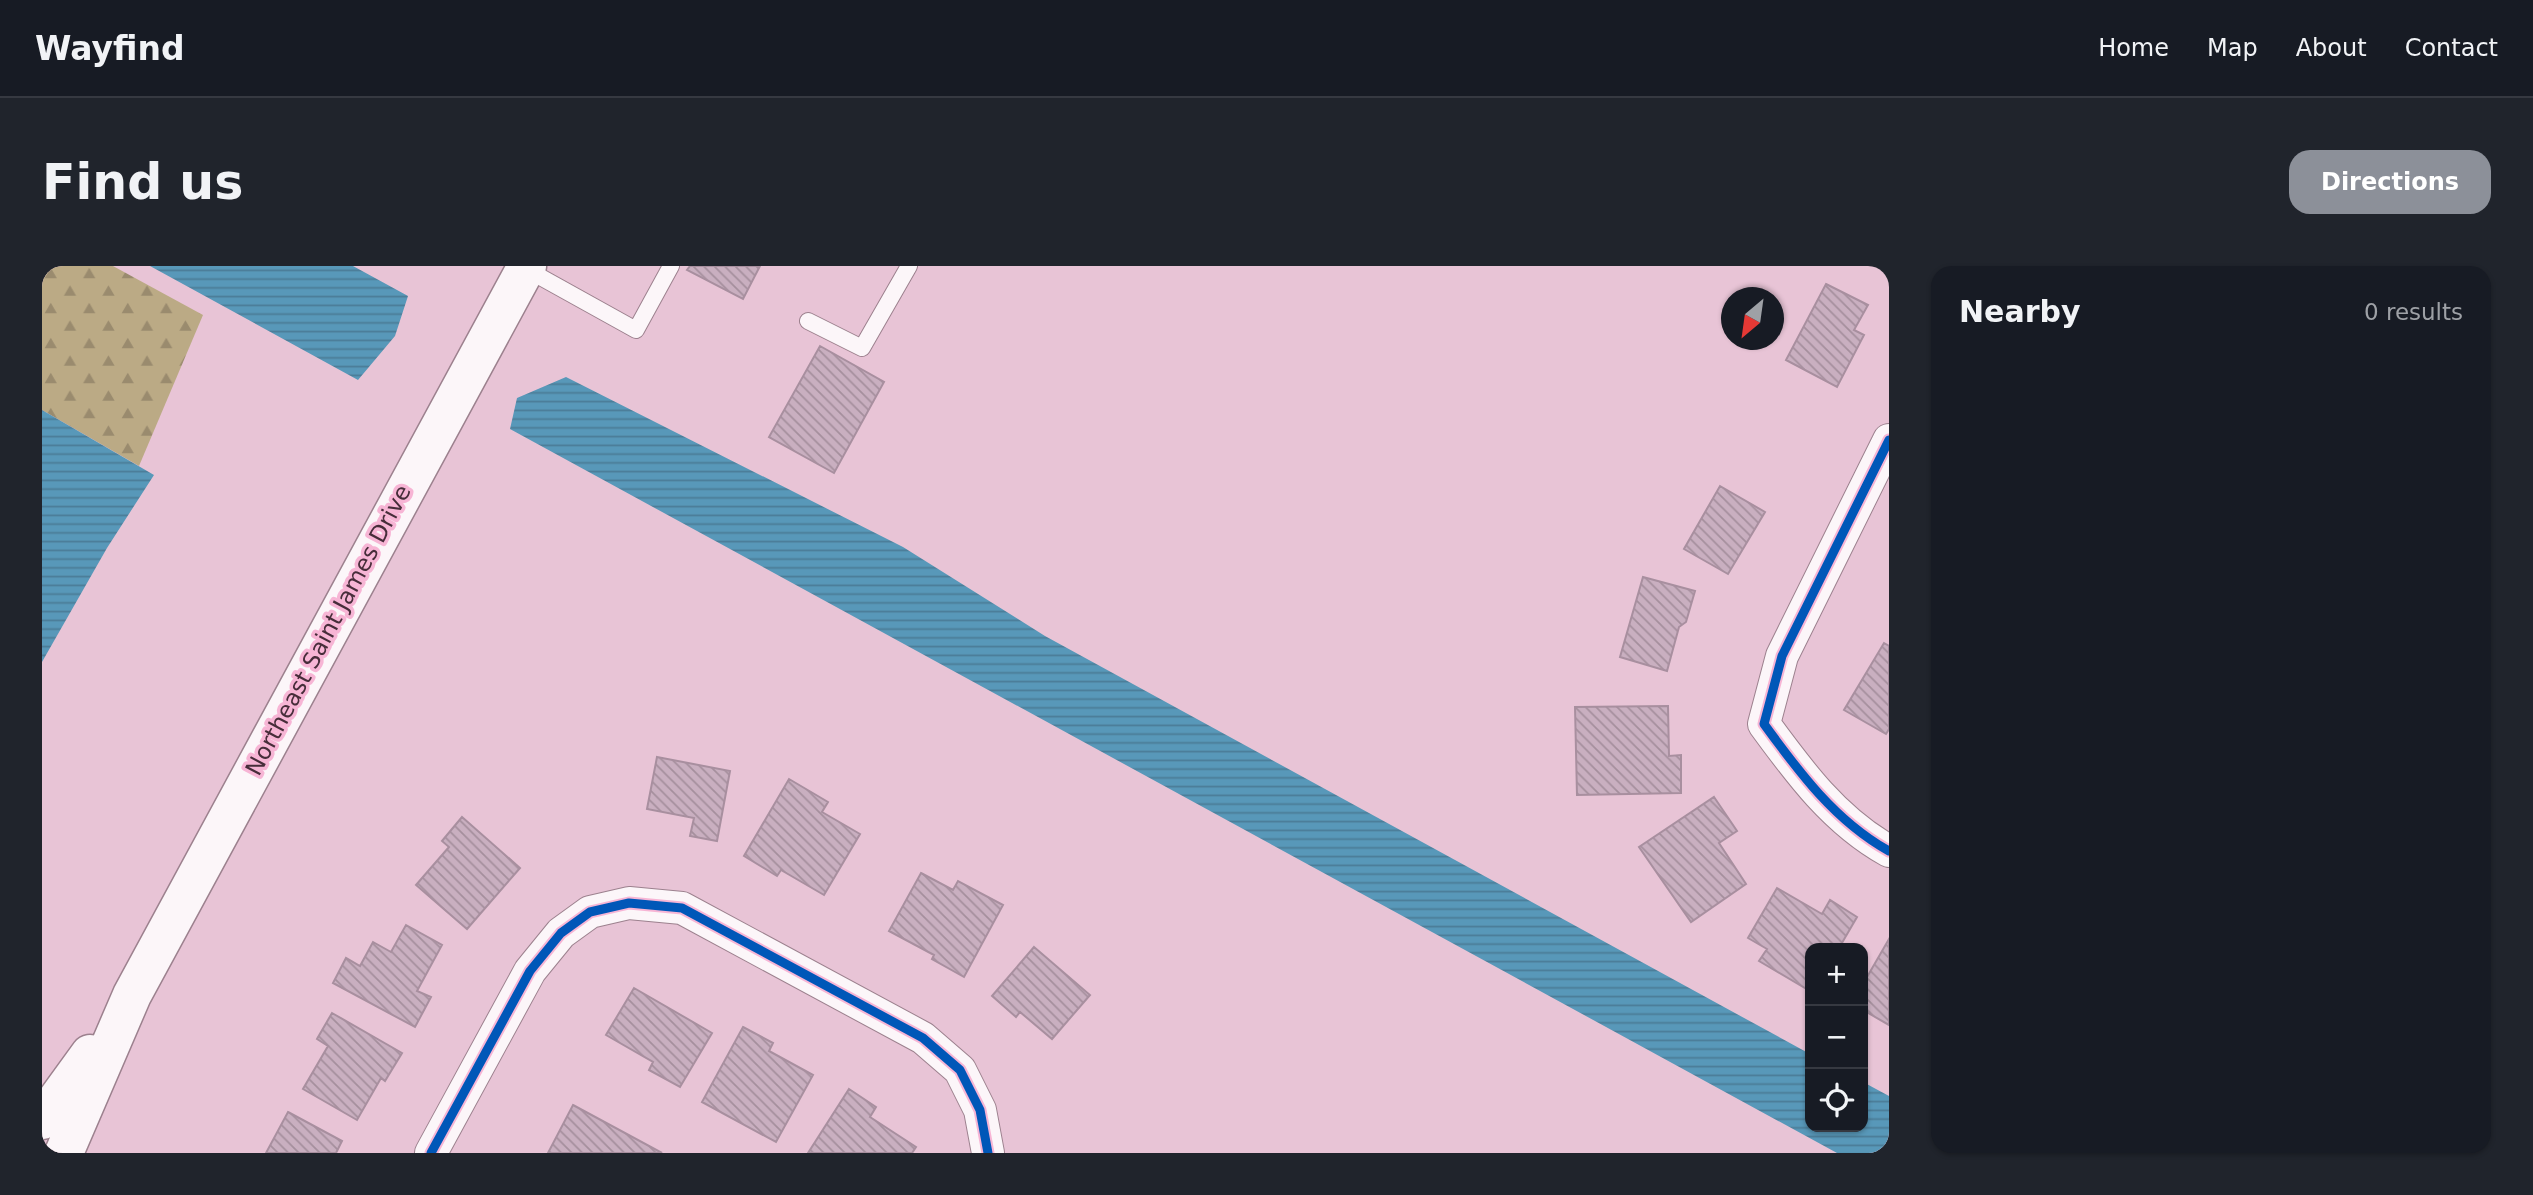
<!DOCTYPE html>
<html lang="en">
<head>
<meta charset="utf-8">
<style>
	:root { --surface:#171b24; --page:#20242c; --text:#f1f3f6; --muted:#9ea1a6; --line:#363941; --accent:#8c9099 }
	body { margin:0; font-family:"DejaVu Sans",sans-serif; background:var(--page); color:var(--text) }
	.controls { position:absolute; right:21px; bottom:21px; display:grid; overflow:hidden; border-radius:14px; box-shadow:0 2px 5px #0004 }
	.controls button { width:63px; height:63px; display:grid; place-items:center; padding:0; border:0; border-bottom:2px solid var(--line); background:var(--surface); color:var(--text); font:35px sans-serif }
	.compass { position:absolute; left:1679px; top:21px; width:63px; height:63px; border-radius:50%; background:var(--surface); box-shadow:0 2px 5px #0004; rotate:209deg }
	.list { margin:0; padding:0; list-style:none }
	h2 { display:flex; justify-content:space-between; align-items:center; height:91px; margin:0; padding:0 28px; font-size:30px }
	h2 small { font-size:23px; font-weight:400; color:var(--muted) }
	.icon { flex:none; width:38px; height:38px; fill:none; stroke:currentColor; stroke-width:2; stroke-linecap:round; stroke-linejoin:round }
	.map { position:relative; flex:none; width:1847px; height:887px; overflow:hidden; border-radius:21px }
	header { display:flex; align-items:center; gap:42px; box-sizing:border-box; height:98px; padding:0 35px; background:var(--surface); border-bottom:2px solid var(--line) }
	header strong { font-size:33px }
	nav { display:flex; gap:38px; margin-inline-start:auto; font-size:24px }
	.intro { display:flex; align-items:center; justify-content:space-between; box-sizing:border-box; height:168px; padding:0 42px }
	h1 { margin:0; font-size:49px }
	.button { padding:18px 32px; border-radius:21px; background:var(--accent); color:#fff; font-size:24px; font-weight:700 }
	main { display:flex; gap:42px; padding:0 42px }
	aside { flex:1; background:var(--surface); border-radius:21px; box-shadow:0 2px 5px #0004 }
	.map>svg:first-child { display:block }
	.forest { fill:url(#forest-firs) }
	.water { fill:url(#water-rules) }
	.building { fill:url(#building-back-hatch); stroke:#a88f9f; stroke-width:2 }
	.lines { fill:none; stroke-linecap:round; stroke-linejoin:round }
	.service-casing { stroke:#9c818e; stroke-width:18 }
	.minor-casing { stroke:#9c818e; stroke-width:34 }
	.secondary-casing { stroke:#9c818e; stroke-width:41 }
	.service { stroke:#fcf6f9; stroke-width:16 }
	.minor { stroke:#fcf6f9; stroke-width:32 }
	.secondary { stroke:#fcf6f9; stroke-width:38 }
	.cycleway-casing { stroke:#f7b5d5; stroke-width:13 }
	.cycleway { stroke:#0057b8; stroke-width:9 }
	.labels { text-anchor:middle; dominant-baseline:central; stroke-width:7; stroke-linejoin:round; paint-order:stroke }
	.street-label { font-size:23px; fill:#472d3a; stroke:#f7b5d5 }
</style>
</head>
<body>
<header>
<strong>Wayfind</strong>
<nav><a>Home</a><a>Map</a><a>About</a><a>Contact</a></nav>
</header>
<div class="intro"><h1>Find us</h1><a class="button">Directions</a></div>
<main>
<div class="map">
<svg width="1847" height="887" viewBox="0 0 1847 887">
	<defs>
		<pattern id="forest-firs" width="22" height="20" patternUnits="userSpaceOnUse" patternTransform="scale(1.75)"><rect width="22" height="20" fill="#bbaa85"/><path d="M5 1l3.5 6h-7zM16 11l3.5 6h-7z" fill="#9a8b6e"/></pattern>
		<pattern id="water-rules" width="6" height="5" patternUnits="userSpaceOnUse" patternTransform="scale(1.75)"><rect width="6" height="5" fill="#5898b9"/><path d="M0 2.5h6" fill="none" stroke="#4b7c97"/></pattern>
		<pattern id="building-back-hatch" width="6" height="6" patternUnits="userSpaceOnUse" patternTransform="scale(1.75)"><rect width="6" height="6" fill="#c9afc0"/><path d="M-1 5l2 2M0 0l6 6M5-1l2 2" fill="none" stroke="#a58f9d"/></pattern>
	</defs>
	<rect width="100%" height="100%" fill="#e8c4d6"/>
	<path class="forest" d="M0,0H71L161,49L97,200L0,144Z"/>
	<path class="water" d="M108,0H311L366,30L353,70L316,114Z
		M524,111L861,281L1003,370L1768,788V861H1821V816L1847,830V887H1795L468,163L475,132Z
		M0,144L112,209L65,282L0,396Z"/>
	<path class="building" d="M648,0H718L701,33L645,4Z
		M1784,18L1826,39L1812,64L1822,69L1795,121L1744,94Z
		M778,80L842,116L792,207L727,171Z
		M1678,220L1723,246L1686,308L1642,283Z
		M1601,311L1653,325L1644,356L1637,361L1625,405L1578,391Z
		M1842,377L1847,380V463L1844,468L1802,444Z
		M1626,440L1627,490L1639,489V527L1535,529L1533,441Z
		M615,491L688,505L675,575L648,570L652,552L605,543Z
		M747,513L786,536L780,546L818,568L782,629L739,604L735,610L702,590Z
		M1672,531L1695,565L1677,577L1704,618L1649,656L1597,581Z
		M420,551L478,602L425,663L374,619L407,581L400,575Z
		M879,607L911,624L916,615L961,639L922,711L890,693L892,689L847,665Z
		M1735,622L1780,648L1788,634L1815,651L1797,682H1768V725L1717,695L1725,683L1706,672Z
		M364,659L400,679L375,725L389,731L373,761L291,717L304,692L318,700L331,676L349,686Z
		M1847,673V759L1821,744V718Z
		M992,681L1048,729L1010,773L978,746L974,751L950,730Z
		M592,722L670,767L638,821L607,804L611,796L564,769Z
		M290,747L360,787L343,815L339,812L315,854L261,823L286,780L275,773Z
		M701,761L731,777L727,785L771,809L734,876L660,836Z
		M807,823L834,841L828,851L874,881L870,887H766Z
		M531,839L620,887H506Z
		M246,846L300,875L294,887H224Z"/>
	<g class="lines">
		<defs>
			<path id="service" d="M484,3L594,64L629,0
				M766,55L820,82L867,0"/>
			<path id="minor" d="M1847,174L1740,390L1722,458C1757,506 1793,555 1847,585
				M389,887L488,705L519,667L548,646L587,637L640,642L881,772L918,804L938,844L946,887"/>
			<path id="secondary" d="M0,854L48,788
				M22,887L90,729L485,0"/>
		</defs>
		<use href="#service" class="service-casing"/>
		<use href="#minor" class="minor-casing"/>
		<use href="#secondary" class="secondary-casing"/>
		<use href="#service" class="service"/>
		<use href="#minor" class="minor"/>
		<use href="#secondary" class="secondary"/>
		<defs>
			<path id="cycleway" d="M1847,174L1740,390L1722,458C1757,506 1793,555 1847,585
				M389,887L488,705L519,667L548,646L587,637L640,642L881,772L918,804L938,844L946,887"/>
		</defs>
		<use href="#cycleway" class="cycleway-casing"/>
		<use href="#cycleway" class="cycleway"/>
	</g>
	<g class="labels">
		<g class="street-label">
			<text transform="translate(286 364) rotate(-62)">Northeast Saint James Drive</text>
		</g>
	</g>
</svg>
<div class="controls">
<button>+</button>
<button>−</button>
<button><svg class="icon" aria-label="locate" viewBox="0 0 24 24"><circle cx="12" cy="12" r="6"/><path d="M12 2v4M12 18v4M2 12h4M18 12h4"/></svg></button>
</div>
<svg class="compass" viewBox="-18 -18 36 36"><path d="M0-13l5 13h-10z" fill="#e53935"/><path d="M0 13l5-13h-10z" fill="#9ea1a6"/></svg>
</div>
<aside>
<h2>Nearby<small>0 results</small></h2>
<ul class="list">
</ul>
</aside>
</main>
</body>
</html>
